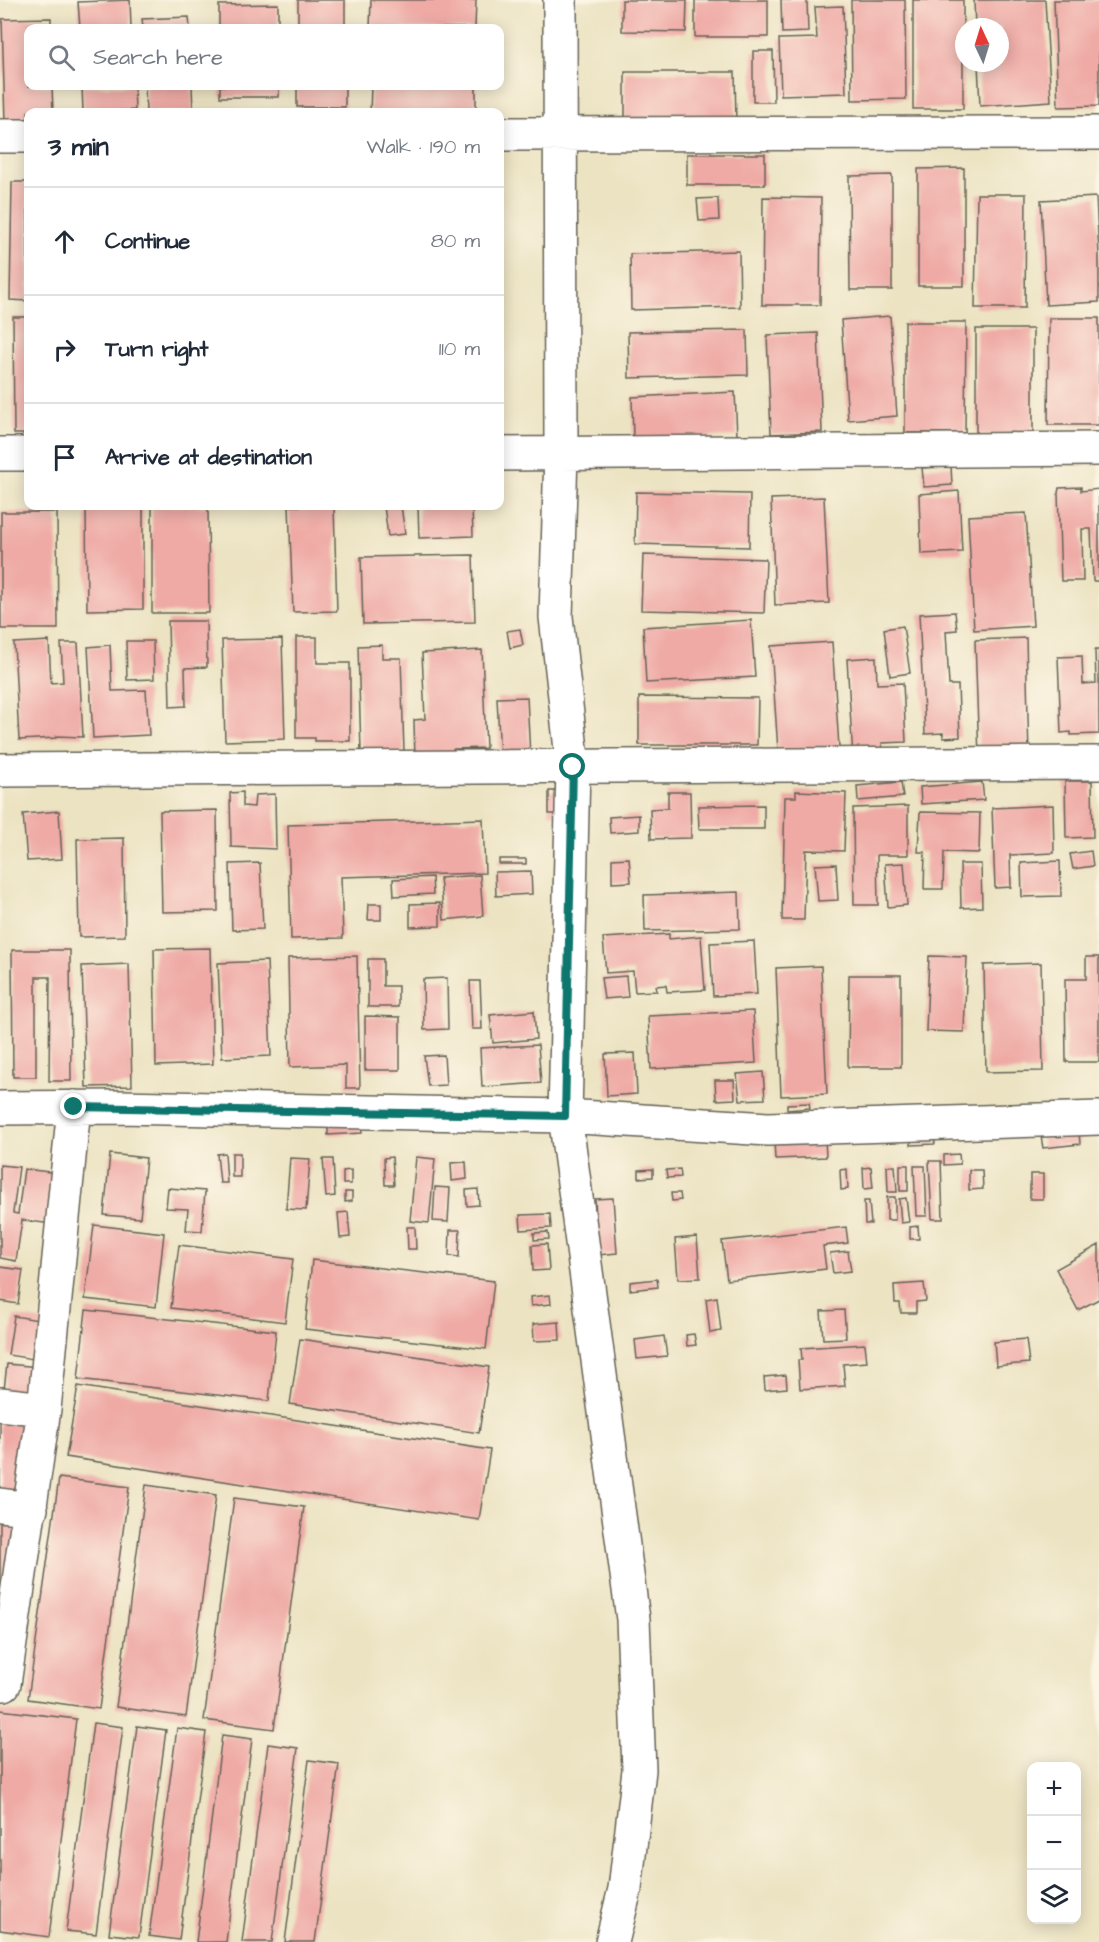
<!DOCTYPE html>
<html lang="en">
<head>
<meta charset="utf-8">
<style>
	:root { --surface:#fff; --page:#f2f2f3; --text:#1f2937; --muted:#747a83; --line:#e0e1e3 }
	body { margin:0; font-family:"Architects Daughter",sans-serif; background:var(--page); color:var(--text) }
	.controls { position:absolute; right:18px; bottom:18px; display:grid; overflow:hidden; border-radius:12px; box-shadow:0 3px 15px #0003 }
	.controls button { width:54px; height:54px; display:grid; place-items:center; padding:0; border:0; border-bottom:2px solid var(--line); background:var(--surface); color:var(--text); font:30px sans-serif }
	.compass { position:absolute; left:955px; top:18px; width:54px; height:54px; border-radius:50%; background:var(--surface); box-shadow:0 3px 15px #0003; rotate:356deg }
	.stop { position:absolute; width:18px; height:18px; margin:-14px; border:4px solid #0f766e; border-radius:50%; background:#fff }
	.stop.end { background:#0f766e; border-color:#fff; box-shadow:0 2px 6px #0008 }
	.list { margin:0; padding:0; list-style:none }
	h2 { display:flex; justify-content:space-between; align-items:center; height:78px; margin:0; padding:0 24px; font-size:26px }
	h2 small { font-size:20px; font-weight:400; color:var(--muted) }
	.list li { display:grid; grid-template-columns:39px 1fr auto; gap:18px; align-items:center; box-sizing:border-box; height:108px; padding:0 24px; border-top:2px solid var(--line) }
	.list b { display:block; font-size:22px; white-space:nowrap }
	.list em { font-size:20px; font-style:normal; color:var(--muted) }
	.icon { flex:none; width:33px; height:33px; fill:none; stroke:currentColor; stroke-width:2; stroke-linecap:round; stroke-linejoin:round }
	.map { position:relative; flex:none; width:1099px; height:1942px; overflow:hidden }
	.search { position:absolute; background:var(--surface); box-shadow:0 3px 15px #0003; left:24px; top:24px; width:480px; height:66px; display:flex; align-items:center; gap:15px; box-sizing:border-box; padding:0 21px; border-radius:12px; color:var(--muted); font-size:22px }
	.panel { position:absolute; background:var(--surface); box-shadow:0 3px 15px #0003; left:24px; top:108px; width:480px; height:402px; border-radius:12px }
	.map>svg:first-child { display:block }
	.building { fill:#efaaa6 }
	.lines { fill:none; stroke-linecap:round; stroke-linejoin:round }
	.minor-casing { stroke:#656256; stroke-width:36 }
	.minor { stroke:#fff; stroke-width:33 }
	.route { stroke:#0f766e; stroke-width:8 }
</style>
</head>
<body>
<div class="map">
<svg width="1099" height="1942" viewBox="0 0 1099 1942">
	<rect width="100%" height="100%" fill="#fcf5e5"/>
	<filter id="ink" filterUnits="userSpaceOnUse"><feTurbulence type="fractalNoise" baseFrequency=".0167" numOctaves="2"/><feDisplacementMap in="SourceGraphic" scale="12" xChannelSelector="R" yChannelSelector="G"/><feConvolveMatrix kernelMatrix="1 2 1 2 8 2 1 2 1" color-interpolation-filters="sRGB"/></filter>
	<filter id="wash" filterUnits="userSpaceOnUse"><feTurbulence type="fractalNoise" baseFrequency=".008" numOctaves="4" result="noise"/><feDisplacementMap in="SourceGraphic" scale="24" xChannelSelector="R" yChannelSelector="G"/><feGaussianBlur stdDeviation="1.35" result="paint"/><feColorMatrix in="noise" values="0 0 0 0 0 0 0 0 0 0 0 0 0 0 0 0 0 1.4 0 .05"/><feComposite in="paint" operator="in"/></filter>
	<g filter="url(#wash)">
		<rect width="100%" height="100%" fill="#ece3c2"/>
		<g id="blocks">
			<path class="building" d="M130,0L131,28H80L78,2Z
				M298,0H345V28H298Z
				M371,0H476L475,28H370Z
				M622,0H687L686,32L622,31Z
				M695,0H768V37H695Z
				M781,0H807L808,32L782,33Z
				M851,0H905L906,99L852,100Z
				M913,0H963V109H913Z
				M974,0H1045L1051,101L980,106L978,63H1000V27H975Z
				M1054,0H1099V106L1058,107Z
				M278,4V28H219V5Z
				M843,6L846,93L781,95L779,39L817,38L815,7Z
				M189,17L190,28H143L142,19Z
				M51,18V28H28V86H52L53,112H28V122H5L2,19Z
				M753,51H773L774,102H753Z
				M625,72H735L736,124L625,125Z
				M82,86H134L135,110L83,112Z
				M145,86H192L193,112H146Z
				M220,86H279V97H220Z
				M297,86H345V107H297Z
				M371,86H476V112H370Z
				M687,154H765V185H687Z
				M964,168V286H918V169Z
				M892,175V290H850L849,176Z
				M12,182H28V301L10,300Z
				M977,194H1026L1025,308H975Z
				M763,197L821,198L820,305H762Z
				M1096,197L1099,255V302L1046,305L1041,200Z
				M718,198L719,220L699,221L697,199Z
				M739,251L740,307L631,310L630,254Z
				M890,316L897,416L848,420L841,320Z
				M13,317H28V434H14Z
				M1049,318H1099V425H1048Z
				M905,322H966L965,433H905Z
				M976,329H1033V435H976Z
				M747,330L748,375L629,378L628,332Z
				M818,333L822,432L771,434L767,335Z
				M735,392L737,436L633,440L632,397Z
				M951,466L952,485L924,487L922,468Z
				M1081,487V491L1099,489V581H1093L1091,529H1082L1083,581H1061L1058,493L1059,488Z
				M959,491L962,552L921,554L919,494Z
				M636,492L750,494L749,547L635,544Z
				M824,497L829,603L775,605L771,499Z
				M86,506H143V609L87,610Z
				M152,506H208L209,613H152Z
				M289,506H334L337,611L293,612Z
				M384,506H401L405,534L388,536Z
				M418,506H472L473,536L419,538Z
				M1,512H57L58,629H1Z
				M1026,513L1033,626L974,630L968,516Z
				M473,555L475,622L363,624L361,557Z
				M643,555L766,559L764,613L641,610Z
				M955,612L957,630L946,631L949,685H958L960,737L943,738V733L925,734L919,614Z
				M751,620L755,677L646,683L643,627Z
				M168,621H206L207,667L185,668L186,706L170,707Z
				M903,626L910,673L890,676L884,629Z
				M520,629L523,645L510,648L507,631Z
				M296,637H317V663H350V741H315V738H296Z
				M1026,638L1029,757L979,758L975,640Z
				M282,639L285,739L225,741L222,640Z
				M49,641L51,683L63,682L61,643H78L83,737L56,736V738L19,740L14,643Z
				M126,641H153L154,679L127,680Z
				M832,642L839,747L778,751L771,646Z
				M110,645L112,691L146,690L149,735L93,738L88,647Z
				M382,645V658H401L404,752L361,753L358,646Z
				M482,650L486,748L454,749V759L415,761L414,720L425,719L422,653Z
				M1095,650H1099V734L1071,735V732L1061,733L1058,657L1082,656L1083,684L1096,683Z
				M876,657L877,684L903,683L906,742L882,743L883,756L853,758L847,659Z
				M527,697L530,756L500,757L497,698Z
				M639,697L758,698L757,745H639Z
				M1065,781H1092L1093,837L1066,838Z
				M901,782L903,797L858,801L857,786Z
				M982,782L984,800L921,804L920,787Z
				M549,791H562L561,814H549Z
				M796,791L846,793L844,851L806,850L804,920H782L785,797H796Z
				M243,792V806L254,807L255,795L275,794L276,849L231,847L230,793Z
				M668,792H690L691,838L651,839L650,809L668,808Z
				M764,805V829H699L698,806Z
				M1053,805L1054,853L1010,855L1011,887L995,888L992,808Z
				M908,806V855H877L878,905H854L853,808Z
				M217,810L218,911L162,912L160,811Z
				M59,811L62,859L27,861L23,814Z
				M920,812L980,813L979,853L944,852L943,889H924L925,852H918Z
				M639,815V831L610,833L609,817Z
				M483,819L485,873L341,877L343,938L291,939L288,825Z
				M124,838L125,936L79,937L77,839Z
				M1091,851L1093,866L1073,869L1070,854Z
				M629,858L631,882L612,883V859Z
				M499,859H526V864H499Z
				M1060,861L1061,896L1022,897L1021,863Z
				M260,863L263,929L232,930L230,864Z
				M904,863L907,905L888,907L885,864Z
				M836,864L838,900L818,901L815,865Z
				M960,864H981L982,907L961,908Z
				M531,871L532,894L496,896L495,872Z
				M480,875L483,916L444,920L440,878Z
				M432,877L433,894L394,896L393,879Z
				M739,892L740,929L645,931L644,895Z
				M440,903V926L410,927V904Z
				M369,904H381V920H368Z
				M669,934V939L701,936L705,990L667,992L666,985L656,986L657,991L635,992L633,971L606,973L603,938Z
				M754,941L757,994L713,996L710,943Z
				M210,948L213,1064L156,1066L154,949Z
				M12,950H70L71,1081H49L50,977H36V1077H13Z
				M357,956L360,1088H346V1065L290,1067L288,958Z
				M929,956L967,957L964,1032L926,1031Z
				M1086,957H1099V1062H1066L1065,979H1086Z
				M368,959H383V986H398V1007H368Z
				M267,961L271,1056L222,1058L218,963Z
				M1041,963L1043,1071L986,1072L984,965Z
				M129,964L132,1086L86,1087L82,966Z
				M821,966L827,1094L781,1096L776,968Z
				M849,975H901V1067H848Z
				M626,976L628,997L604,999L601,978Z
				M447,978L448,1029L424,1030L423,979Z
				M470,981H480L482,1029H472Z
				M534,1011L536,1039L493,1043L490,1015Z
				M753,1011L756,1063L651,1069L648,1016Z
				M365,1016L400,1017V1070H365Z
				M538,1045L541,1083L482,1087L480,1048Z
				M635,1053L637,1094L607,1096L605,1054Z
				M444,1055L446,1085L428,1086L424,1056Z
				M763,1072L765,1099L740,1100L737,1074Z
				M715,1080H734L735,1099L716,1100Z
				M809,1103L810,1108L787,1110V1104Z
				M361,1123L362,1133L328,1135V1125Z
				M1079,1132L1080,1144L1043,1148L1041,1136Z
				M934,1137L935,1144L911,1145V1138Z
				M825,1139L826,1157L775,1159L774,1141Z
				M225,1153L227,1183H220L217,1154Z
				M232,1153H240V1177H232Z
				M110,1154L146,1158L140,1218L104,1215Z
				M959,1154L960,1164L944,1165V1155Z
				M392,1157L394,1185H385L384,1158Z
				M416,1157L435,1159L429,1223L410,1221Z
				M290,1158L310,1159L306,1210L286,1209Z
				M323,1159H333L335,1196L326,1197Z
				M929,1161H941L943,1219H932Z
				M466,1162L467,1179L452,1181L451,1163Z
				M0,1165L19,1167L13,1213L18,1214L24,1169L66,1174L59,1225L22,1220L16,1261L0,1258Z
				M900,1165H908V1191H900Z
				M887,1166H895L897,1192H888Z
				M914,1166H925L927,1216H916Z
				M871,1167L873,1188L864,1189L863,1168Z
				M653,1169V1177L639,1178V1170Z
				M680,1169L681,1177L667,1178L666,1170Z
				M847,1169L848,1189L841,1190L840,1170Z
				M351,1170V1184H343V1171Z
				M969,1170H982L983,1189L969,1190Z
				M1030,1174H1043V1199H1030Z
				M435,1187L450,1188L448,1222L433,1221Z
				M168,1188L205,1191L202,1231L186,1230L188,1209L166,1208Z
				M478,1189L479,1205L467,1206L466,1190Z
				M345,1192H352V1201L345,1202Z
				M671,1193H680L681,1200L672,1201Z
				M887,1197H895V1220H887Z
				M613,1198L617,1253L598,1255L595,1199Z
				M906,1198L909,1222L901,1223L899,1199Z
				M864,1201H869L871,1224H865Z
				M348,1212L350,1237L340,1238L338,1213Z
				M550,1214L551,1228L521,1230L520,1215Z
				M94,1225L164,1233L156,1307L85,1299Z
				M918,1226L919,1239H910V1227Z
				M407,1227H415L416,1249H408Z
				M846,1227L848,1243L823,1246L826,1269L727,1280L722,1241Z
				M450,1230H460L459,1257L449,1256Z
				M548,1232L549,1239L534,1240V1233Z
				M697,1237L700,1278L678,1279L675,1239Z
				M547,1244L549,1270L533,1271L532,1245Z
				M179,1245L293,1259L285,1322L171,1308Z
				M1099,1245V1299L1078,1310L1056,1269Z
				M848,1251L851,1271L833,1273L830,1253Z
				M312,1260L494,1281L486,1349L305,1329Z
				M0,1267L23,1270L18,1304L0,1301Z
				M657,1279L658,1287L630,1290V1282Z
				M924,1283L926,1301L916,1302V1313H901L900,1303H895L894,1285Z
				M550,1295L551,1304L531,1306L530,1297Z
				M717,1297L721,1331L710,1333L706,1299Z
				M86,1310L276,1331L269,1401L78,1379Z
				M844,1310L846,1338L823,1339L821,1311Z
				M14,1316L45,1321L39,1360L8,1355Z
				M559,1322L560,1340L534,1341L533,1324Z
				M694,1334L696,1345L687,1346L686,1335Z
				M664,1336L667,1356L637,1359L635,1340Z
				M300,1339L489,1367L479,1433L290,1404Z
				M1026,1339L1029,1363L996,1366L994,1342Z
				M865,1344L867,1362L843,1364L845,1386L800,1389L798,1360H802L801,1348Z
				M7,1364L39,1367L35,1403L3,1399Z
				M786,1375L787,1388L765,1390L764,1377Z
				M78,1386L490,1450L479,1520L66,1457Z
				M0,1411L37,1416L26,1505L0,1502Z
				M59,1478L129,1487L99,1709L28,1699Z
				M146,1485L216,1495L186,1717L116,1707Z
				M234,1498L304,1507L274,1729L204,1720Z
				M0,1520L19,1522L0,1679Z
				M0,1710L76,1719L49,1937L0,1930Z
				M93,1723L123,1727L96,1934L66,1931Z
				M137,1726L166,1730L139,1937L109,1934Z
				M177,1728L206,1732L179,1940L149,1936Z
				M222,1735L252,1739L226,1942H196Z
				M268,1744L298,1748L272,1942H242Z
				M309,1760L339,1764L315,1942H285Z"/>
		</g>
	</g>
	<g filter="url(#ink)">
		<use href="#blocks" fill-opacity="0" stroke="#656256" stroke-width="1.5"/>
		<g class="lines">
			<defs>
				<path id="minor" d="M560,0L561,454L556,617L573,767L565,1116L633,1619L639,1770L625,1889L612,1942
					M500,134L1099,133
					M0,136H28
					M0,454H28
					M500,454L1099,449
					M0,770L1099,763
					M0,1108L119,1107L565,1116L768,1129L1099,1118
					M0,1404L44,1409
					M0,1505L31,1509
					M4,1684L44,1409L74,1107"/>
			</defs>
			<use href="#minor" class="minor-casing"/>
			<use href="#minor" class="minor"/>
		</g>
	</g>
	<g class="lines" filter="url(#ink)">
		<path class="route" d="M74,1107L565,1116L573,767"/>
	</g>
</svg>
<div class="controls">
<button>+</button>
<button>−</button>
<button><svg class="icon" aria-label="layers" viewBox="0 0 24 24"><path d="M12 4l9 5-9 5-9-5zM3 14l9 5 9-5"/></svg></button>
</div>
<svg class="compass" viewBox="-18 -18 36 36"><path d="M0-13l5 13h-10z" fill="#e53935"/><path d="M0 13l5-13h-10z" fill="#747a83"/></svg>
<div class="stop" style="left:573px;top:767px"></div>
<div class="stop end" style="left:74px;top:1107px"></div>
<div class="search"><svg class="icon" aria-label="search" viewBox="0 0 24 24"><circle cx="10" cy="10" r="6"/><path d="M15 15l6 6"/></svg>Search here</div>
<section class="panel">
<h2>3 min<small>Walk · 190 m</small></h2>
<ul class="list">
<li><svg class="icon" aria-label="ahead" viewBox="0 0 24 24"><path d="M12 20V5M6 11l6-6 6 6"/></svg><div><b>Continue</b></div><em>80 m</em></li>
<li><svg class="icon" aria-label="right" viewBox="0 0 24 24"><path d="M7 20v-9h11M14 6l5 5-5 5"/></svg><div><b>Turn right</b></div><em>110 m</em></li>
<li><svg class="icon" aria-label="arrive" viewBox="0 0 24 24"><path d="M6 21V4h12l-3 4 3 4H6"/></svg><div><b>Arrive at destination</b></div></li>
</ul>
</section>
</div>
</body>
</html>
